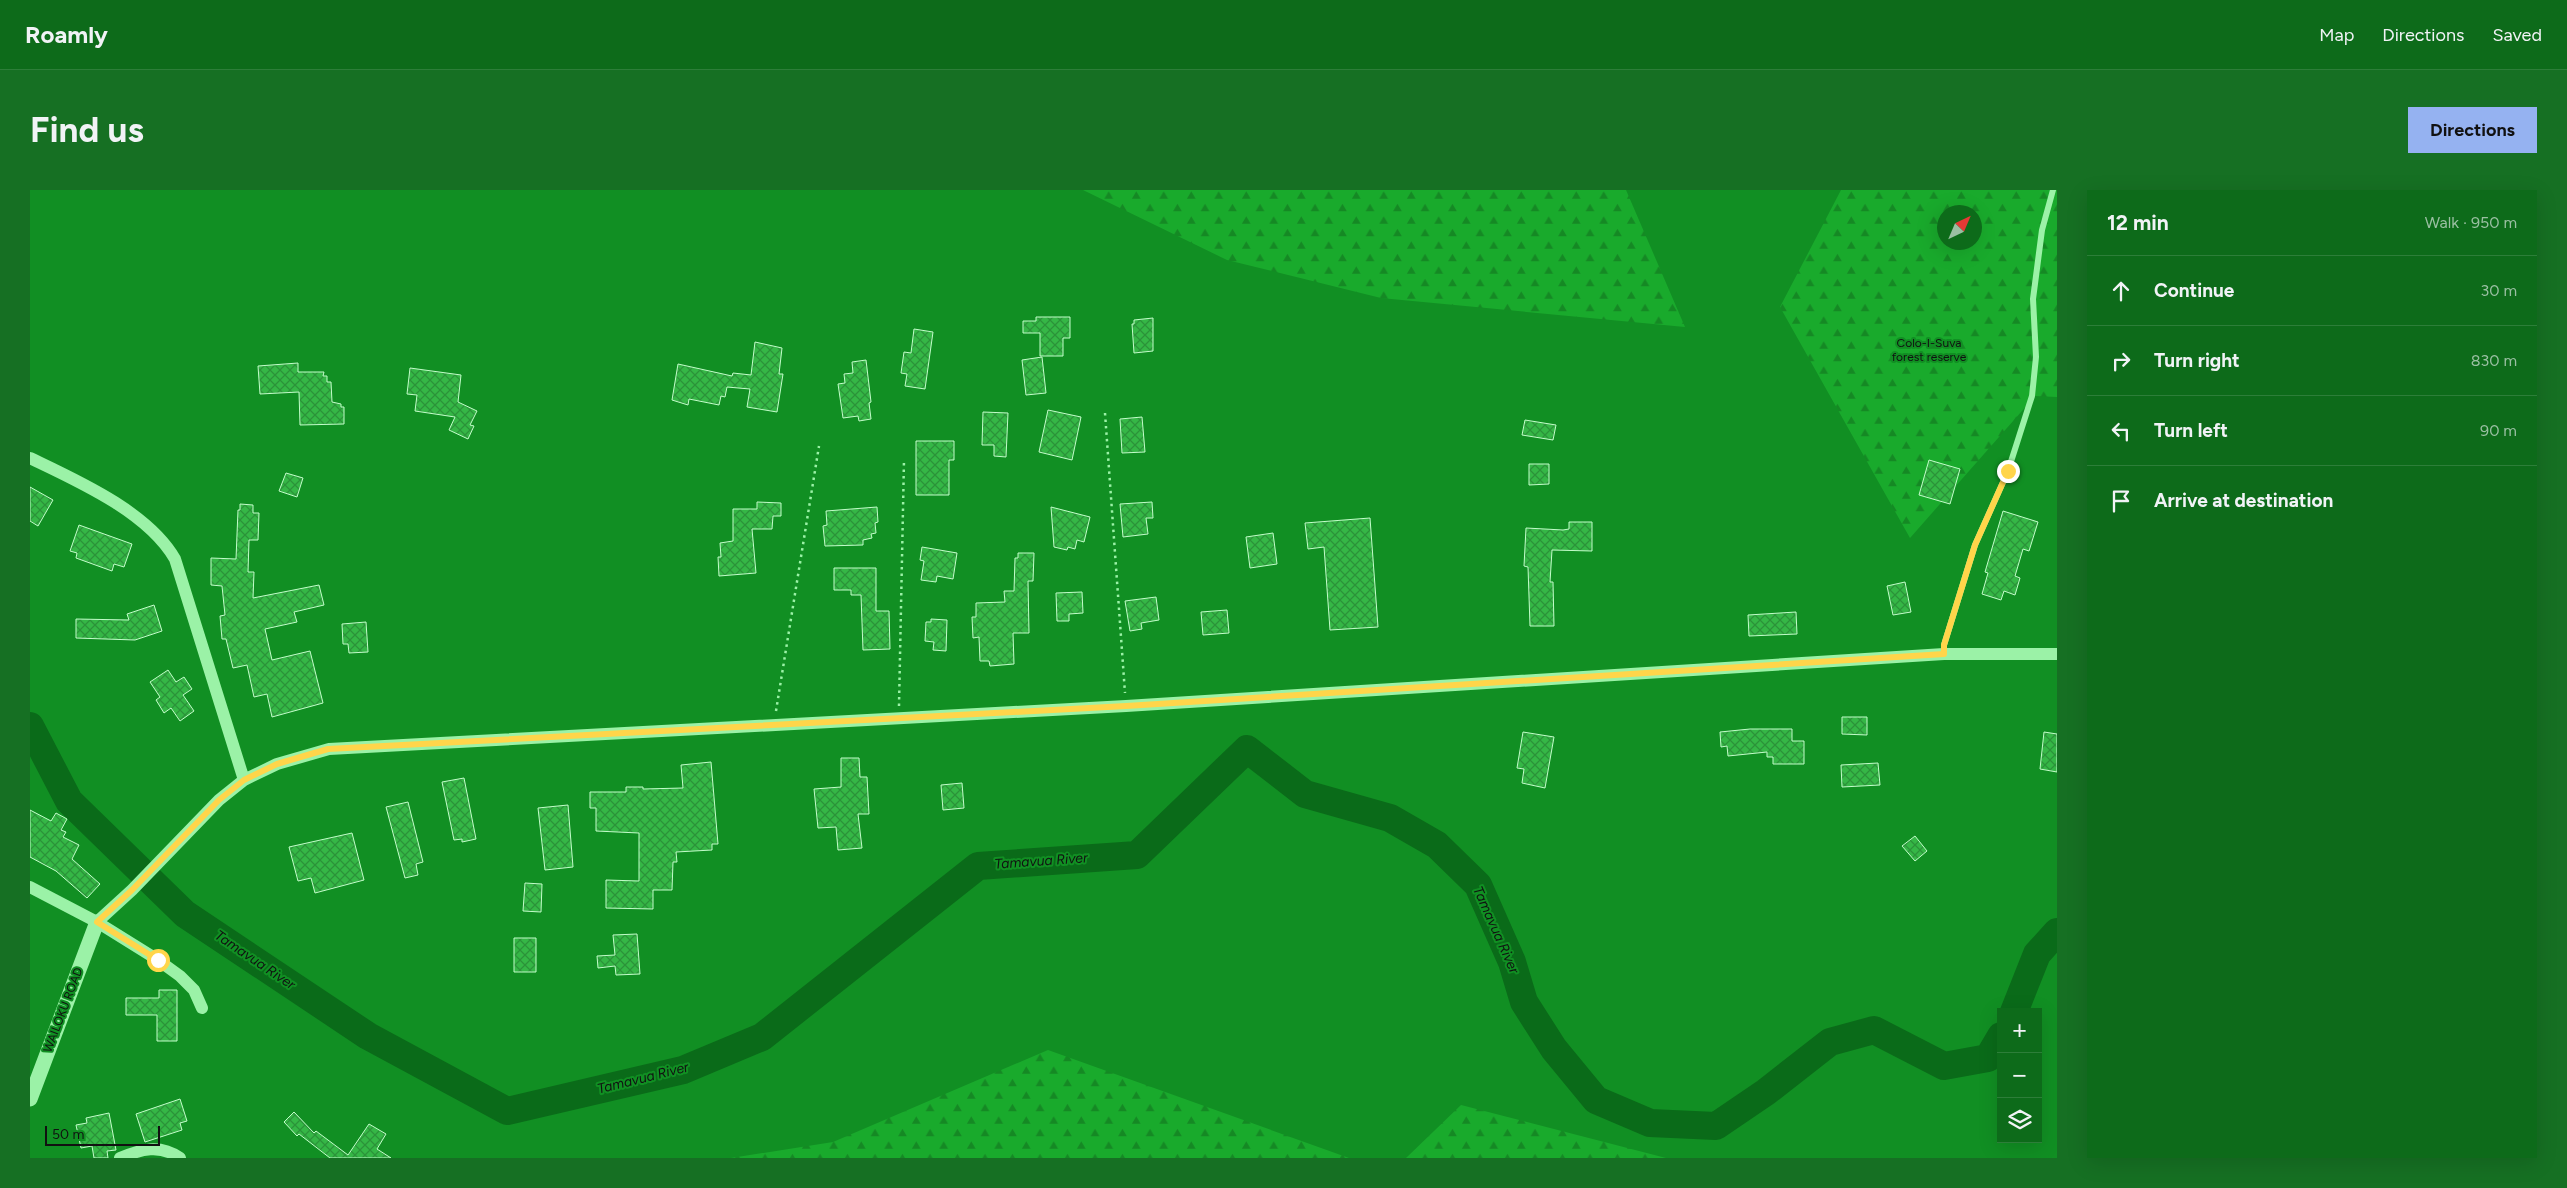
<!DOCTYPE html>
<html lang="en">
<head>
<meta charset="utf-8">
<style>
	:root { --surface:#0d6b1a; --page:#167023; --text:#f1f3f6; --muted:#9abfa2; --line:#2d7e39; --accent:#95b2f1 }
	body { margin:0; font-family:Figtree,sans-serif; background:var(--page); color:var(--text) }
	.controls { position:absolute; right:15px; bottom:15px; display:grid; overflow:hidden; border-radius:0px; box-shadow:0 5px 20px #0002 }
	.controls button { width:45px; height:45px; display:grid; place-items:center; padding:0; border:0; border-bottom:1px solid var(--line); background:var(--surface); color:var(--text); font:25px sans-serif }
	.compass { position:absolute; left:1907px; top:15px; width:45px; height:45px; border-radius:50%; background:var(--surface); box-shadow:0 5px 20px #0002; rotate:44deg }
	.scale { position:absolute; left:15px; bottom:12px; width:115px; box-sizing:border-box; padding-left:5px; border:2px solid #111; border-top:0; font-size:14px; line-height:18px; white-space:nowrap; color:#111; -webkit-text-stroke:4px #118f23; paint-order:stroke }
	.stop { position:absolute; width:15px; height:15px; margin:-11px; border:4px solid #ffd54a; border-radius:50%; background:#fff }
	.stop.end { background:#ffd54a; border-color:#fff; box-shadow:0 1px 5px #0008 }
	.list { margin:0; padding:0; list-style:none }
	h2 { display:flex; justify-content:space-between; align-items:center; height:65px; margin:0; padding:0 20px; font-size:21px }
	h2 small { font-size:16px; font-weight:400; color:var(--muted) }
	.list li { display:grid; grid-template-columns:32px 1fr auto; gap:15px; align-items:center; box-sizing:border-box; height:70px; padding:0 20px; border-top:1px solid var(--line) }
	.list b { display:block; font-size:19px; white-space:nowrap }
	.list em { font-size:16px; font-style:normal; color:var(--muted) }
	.icon { flex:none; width:28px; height:28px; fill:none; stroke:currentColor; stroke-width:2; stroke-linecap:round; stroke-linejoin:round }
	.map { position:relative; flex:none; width:2027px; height:968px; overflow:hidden; border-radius:0px }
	header { display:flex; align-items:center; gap:30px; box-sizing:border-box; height:70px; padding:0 25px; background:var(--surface); border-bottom:1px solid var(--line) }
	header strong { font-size:24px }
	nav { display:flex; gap:28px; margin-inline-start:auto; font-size:18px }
	.intro { display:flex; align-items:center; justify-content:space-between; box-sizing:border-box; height:120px; padding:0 30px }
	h1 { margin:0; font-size:35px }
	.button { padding:12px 22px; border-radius:0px; background:var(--accent); color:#111; font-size:18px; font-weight:700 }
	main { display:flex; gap:30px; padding:0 30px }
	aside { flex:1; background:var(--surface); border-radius:0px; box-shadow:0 5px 20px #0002 }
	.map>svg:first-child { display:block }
	.forest { fill:url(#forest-firs); fill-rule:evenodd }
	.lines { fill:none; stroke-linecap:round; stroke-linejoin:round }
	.river { stroke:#0a6b19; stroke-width:28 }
	.building { fill:url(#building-cross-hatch); stroke:#c3fdca }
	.path { stroke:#9bf2a7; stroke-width:2.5; stroke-dasharray:2.5 4; stroke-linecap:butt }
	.service { stroke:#9bf2a7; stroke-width:6 }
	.minor { stroke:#9bf2a7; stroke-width:12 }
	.tertiary { stroke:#9bf2a7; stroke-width:15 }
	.route { stroke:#ffd54a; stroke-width:6 }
	.labels { text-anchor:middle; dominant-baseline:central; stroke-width:4; stroke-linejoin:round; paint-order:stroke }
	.park-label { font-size:12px; fill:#111; stroke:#118f23 }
	.street-label { font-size:12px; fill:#111; stroke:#118f23 }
	.water-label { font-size:14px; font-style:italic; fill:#111; stroke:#118f23 }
</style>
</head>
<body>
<header>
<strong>Roamly</strong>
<nav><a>Map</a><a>Directions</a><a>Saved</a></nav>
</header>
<div class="intro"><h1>Find us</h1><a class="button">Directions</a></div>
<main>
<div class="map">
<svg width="2027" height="968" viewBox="0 0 2027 968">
	<defs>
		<pattern id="forest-firs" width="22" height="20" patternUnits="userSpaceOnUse" patternTransform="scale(1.25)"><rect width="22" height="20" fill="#19aa2c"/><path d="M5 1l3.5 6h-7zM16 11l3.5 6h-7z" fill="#158924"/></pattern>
		<pattern id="building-cross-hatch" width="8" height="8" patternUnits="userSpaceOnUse" patternTransform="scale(1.25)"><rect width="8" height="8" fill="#35b746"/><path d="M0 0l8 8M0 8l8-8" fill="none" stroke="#2b9339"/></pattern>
	</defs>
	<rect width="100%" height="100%" fill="#118f23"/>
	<path class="forest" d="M1053,0H1596L1655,137L1351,108L1197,70Z
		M1811,0H2027V207L2005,206L1880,348L1750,117ZM1914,22H1944V52H1914Z
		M1018,860L1319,968H701L803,952Z
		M1431,915L1636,968H1376Z"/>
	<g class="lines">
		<path class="river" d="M0,536L39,611L155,724L338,846L477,921L653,880L732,847L948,676L1107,665L1217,559L1275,604L1360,628L1407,655L1448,695L1482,772L1494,812L1524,859L1566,910L1620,933L1686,936L1736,902L1800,852L1844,840L1914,876L1958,868L1971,846
			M1984,822L2007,764L2027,742"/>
	</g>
	<path class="building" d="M1006,127H1040V148H1033V166H1010V143H993V131H1006Z
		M1123,128V161L1104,163L1102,134H1104V130Z
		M884,139L903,142L895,199L875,196L877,184L871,183L874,162L881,163Z
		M725,152L752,158L749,184H753L747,222L717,217L720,199L697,197L695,207L691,206L689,215L659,209L658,215L642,210L648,174L702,186L703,183L721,185Z
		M1012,167L1016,203L996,205L992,170Z
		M836,170L841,212L839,213L841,229L829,231L828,226L813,228L808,194L815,193L814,184L823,183L822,172Z
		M268,173V182H294L293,186H297V192H301L302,212L311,214V217H314V234L270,235L269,202L230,204L228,176Z
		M380,178L431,185L428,212L447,221L440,235L444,236L438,249L419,240L425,227L385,221L387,205L377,204Z
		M1018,220L1051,227L1042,270L1009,262Z
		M953,222L978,223L976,267L964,266V255H952Z
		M1112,227L1115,262L1092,263L1090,229Z
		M1495,230L1526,235L1523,250L1492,245Z
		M886,251H924V270H919V305H886Z
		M1899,270L1930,279L1920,314L1889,305Z
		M1499,274H1519V294L1499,295Z
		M256,283L273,288L267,307L249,301Z
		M0,297L23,310L8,336L0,331Z
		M727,312L751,313V326H743L742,339H722L726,383L689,386L688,367H691L690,353L703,351V319H727Z
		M1122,312L1123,328H1116L1118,344L1093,347L1090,314Z
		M210,314L223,315V323H229L228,350H219L218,382H224L223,408L289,395L294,415L264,422L267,432L235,439L242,470L280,461L293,513L242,527L237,504L224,507L217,475L203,478L196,449H192L190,426L195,425L192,396L181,395V368L206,369L208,320H210Z
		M847,317L848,332L845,333L846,343L841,344L842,348L833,350V355L795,356L793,336L797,335L796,321Z
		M1021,317L1060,327L1054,352L1047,350L1045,359L1038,357L1037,360L1024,357Z
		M1973,321L2008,332L1999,361L1993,359L1985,386L1990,388L1985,405L1974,401L1971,410L1952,404L1958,383L1955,382Z
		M1340,328L1348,437L1300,440L1294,357L1278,359L1275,333Z
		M1539,332H1562V361L1522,360L1520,392H1523L1524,436H1500L1498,377L1494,376L1496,338L1533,340L1539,339Z
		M49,335L102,354L94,377L84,374L82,381L46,368L47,363L40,361Z
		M1243,343L1247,374L1220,378L1216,347Z
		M892,357L927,363L923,389L907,386L906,392L891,390L894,371L890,370Z
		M988,363H1004L1003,391H998L999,443H983L984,474L960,476L959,471H950L949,447L943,448L942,427H946V413L975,412L974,401H984L985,368H988Z
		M804,378H846V421H859L860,459L833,460L831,405H821V400H804Z
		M1875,392L1881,422L1863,425L1857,396Z
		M1052,402L1053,423L1039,424V431H1027L1026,403Z
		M1126,407L1129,430L1111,433L1112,439L1100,441L1095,411Z
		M124,415L132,441L105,450L46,448V429L99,430L97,424Z
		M1197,420L1199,443L1173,445L1171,422Z
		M1766,422L1767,444L1719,446L1718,425Z
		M901,429L917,430L916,461L903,460L904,452L895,451L896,432H901Z
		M336,432L338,462L319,463L318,454H313L312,434Z
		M138,480L146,492L154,487L162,499L153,505L164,521L150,531L141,518L134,523L126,510L130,507L120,492Z
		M1812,527H1837V545L1812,544Z
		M1720,539H1762V551H1774V574H1743V567H1737V562L1698,566L1697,556L1691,557L1690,542Z
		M1493,542L1524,547L1515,598L1492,593L1494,579L1487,578Z
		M2014,542L2027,544V582L2010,579Z
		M811,568H829L830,587H837L839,624H828L832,658L808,660L806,637L788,638L784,599L811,597Z
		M681,572L688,654H682V660L646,662L647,672H643L642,700H623V719L576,718V690L609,691V643L566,641V618H560V602H596V597H613V599L653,598L651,575Z
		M1848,573L1850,595L1812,597L1811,575Z
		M434,588L446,649L432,652V649L424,650L412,592Z
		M932,593L934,618L913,620L911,595Z
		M378,612L393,672L386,674L388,685L375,688L356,617Z
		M538,615L543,677L515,680L508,618Z
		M0,620L21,631L26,623L37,629L31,640L36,642L33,647L49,655L42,669L70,694L57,708L26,681L0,667Z
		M322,643L334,690L285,703L281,688L268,691L259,657Z
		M1885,646L1897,661L1885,671L1872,656Z
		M495,693L512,694L511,722L493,721Z
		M607,744L610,784L586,785L585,776L568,778L567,766L585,765L583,745Z
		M484,748H506V782H484Z
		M129,800H147V851H127V825H96V808H129Z
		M150,909L157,931L150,933L152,940L115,952L106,924Z
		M264,922L284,943L286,941L318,965L339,934L356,944L347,959L361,968H300L269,944L267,946L254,932Z
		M79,923L86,960L77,961L78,968H64L62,956L51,958L46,935L57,933L56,928Z"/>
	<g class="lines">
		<path class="path" d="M1075,223L1095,503
			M869,516L874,270
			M746,521L789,256"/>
		<path class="service" d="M1914,464V455L1945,355L1978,281L2002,206L2006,167L2003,109L2012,40L2023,0"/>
		<path class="minor" d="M0,268C48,291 118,322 145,369L214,590
			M0,697L67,732L128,770L150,786L164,800L172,818
			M67,732L102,700L189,610L214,590L247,574L299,559L1096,516L1914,464H2027
			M90,968C111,959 130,954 150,968"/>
		<path class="tertiary" d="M0,909L67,732"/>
	</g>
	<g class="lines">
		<path class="route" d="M128,770L67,732L102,700L189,610L214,590L247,574L298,559L1096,516L1914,464V455L1945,355L1978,281"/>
	</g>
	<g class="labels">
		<g class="park-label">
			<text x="1899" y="153">Colo-I-Suva<tspan x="1899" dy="14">forest reserve</tspan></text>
		</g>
		<g class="street-label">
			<text transform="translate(33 820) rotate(-69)">WAILOKU ROAD</text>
		</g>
		<g class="water-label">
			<text transform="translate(1011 671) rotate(-4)">Tamavua River</text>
			<text transform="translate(1466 740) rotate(66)">Tamavua River</text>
			<text transform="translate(225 770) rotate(34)">Tamavua River</text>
			<text transform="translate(613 888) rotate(-14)">Tamavua River</text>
		</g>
	</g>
</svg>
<div class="controls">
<button>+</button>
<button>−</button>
<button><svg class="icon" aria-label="layers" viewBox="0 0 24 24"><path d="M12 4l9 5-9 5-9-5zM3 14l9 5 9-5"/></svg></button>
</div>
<svg class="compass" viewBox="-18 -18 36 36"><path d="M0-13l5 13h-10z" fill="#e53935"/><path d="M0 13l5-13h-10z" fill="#9abfa2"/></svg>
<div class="scale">50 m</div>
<div class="stop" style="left:128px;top:770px"></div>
<div class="stop end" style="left:1978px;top:281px"></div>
</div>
<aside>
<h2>12 min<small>Walk · 950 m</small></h2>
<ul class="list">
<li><svg class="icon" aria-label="ahead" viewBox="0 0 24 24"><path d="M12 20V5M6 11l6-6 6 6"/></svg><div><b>Continue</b></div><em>30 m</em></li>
<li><svg class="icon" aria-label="right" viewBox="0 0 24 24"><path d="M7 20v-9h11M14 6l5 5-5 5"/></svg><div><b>Turn right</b></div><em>830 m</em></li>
<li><svg class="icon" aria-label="left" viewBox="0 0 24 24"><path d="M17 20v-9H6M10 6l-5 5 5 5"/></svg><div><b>Turn left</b></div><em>90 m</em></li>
<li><svg class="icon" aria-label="arrive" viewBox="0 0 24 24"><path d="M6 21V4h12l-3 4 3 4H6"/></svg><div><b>Arrive at destination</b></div></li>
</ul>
</aside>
</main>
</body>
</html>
